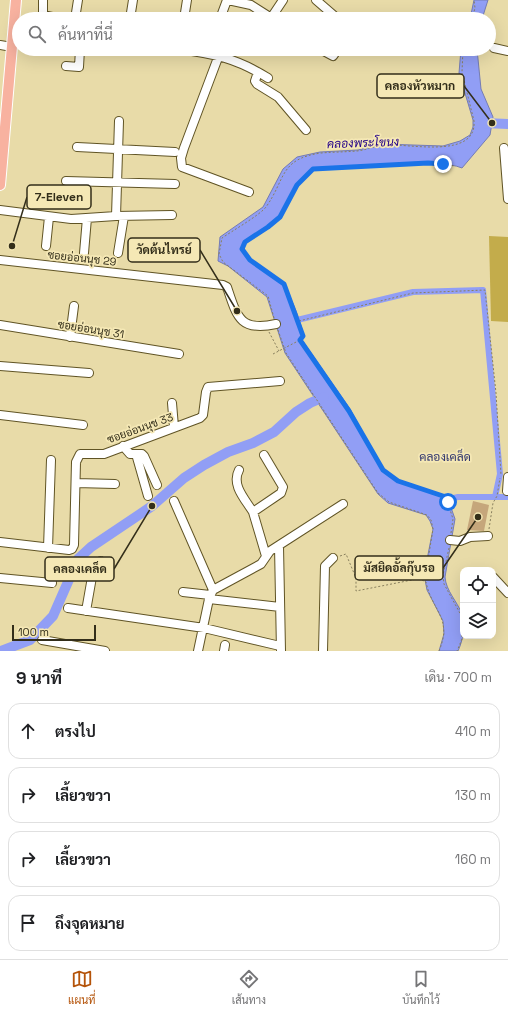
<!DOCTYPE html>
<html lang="th">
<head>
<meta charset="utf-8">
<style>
	:root { --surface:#fff; --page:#f6f6f6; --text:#202124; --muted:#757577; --line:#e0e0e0; --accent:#b45309 }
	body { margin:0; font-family:"Space Grotesk",Sarabun,sans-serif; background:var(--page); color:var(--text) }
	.controls { position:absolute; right:12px; bottom:12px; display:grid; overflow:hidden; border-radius:8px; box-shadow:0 4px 16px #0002 }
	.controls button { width:36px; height:36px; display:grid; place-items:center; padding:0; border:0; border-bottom:1px solid var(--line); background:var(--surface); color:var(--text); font:20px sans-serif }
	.scale { position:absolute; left:12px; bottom:10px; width:84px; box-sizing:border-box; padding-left:4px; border:2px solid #332e1a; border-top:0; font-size:11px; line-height:14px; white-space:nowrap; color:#332e1a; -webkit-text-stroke:3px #f5e8b5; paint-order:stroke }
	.stop { position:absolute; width:12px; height:12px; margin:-9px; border:3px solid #1a73e8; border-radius:50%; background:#fff }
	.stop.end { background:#1a73e8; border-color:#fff; box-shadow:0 1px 4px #0008 }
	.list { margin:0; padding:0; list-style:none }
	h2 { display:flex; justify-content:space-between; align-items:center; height:52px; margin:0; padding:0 16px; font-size:17px }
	h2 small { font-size:13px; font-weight:400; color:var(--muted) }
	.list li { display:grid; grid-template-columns:26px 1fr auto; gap:12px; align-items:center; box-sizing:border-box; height:56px; margin:0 8px 8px; padding:0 8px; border:1px solid var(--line); border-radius:12px }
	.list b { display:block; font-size:15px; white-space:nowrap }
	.list em { font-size:13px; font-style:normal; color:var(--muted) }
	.icon { flex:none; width:22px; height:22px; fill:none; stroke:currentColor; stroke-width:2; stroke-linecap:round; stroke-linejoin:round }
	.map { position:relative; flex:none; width:508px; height:651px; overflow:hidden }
	.search { position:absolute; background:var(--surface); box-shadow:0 4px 16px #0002; left:12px; right:12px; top:12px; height:44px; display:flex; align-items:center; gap:10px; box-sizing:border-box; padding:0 14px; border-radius:22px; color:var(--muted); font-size:15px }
	.sheet { height:308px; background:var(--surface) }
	nav { display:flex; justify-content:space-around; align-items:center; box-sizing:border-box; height:56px; border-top:1px solid var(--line); background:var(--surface); font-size:11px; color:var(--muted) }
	nav a { display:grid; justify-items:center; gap:2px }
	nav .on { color:var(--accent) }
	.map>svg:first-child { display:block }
	.green { fill:#c3ac4b }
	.water { fill:#919ef5; stroke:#757cb3 }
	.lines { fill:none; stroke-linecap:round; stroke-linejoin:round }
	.canal { stroke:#919ef5; stroke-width:6 }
	.river { stroke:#919ef5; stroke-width:10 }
	.building { fill:#c5a67b }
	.minor-casing { stroke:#605425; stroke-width:10 }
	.major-casing { stroke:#fff; stroke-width:12 }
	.path { stroke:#89805e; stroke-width:1; stroke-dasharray:2 2; stroke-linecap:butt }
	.minor { stroke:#fff; stroke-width:8 }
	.major { stroke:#f8b2a0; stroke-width:10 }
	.route { stroke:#1a73e8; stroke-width:5 }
	.labels { text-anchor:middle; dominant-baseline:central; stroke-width:3.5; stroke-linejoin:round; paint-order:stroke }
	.street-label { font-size:11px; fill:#332e1a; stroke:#f5e8b5 }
	.water-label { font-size:12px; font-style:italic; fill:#208; stroke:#f5e8b5 }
	.neighbourhood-label { font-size:12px; fill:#2d336d; stroke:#f5e8b5 }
	.leader { fill:none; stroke:#332e1a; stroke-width:1.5 }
	.callout-dot { fill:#332e1a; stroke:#f5e8b5; stroke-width:1.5 }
	.callout { fill:#f5e8b5; stroke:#332e1a; stroke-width:1.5 }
	.callout-label { font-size:12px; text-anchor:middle; font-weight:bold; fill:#332e1a }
</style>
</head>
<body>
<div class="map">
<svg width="508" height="651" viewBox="0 0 508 651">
	<rect width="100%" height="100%" fill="#e8dba8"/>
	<path class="green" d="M489,236L508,237V322L491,321Z"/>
	<path class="water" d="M474,0H488L482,19H470Z
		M461,49H477L481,89L493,117L490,135L462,168C437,157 346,168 313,170C294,183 293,201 279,217C268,229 248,234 242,249C251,266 272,271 283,285C290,294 306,331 302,340L350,409L383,469L399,480L447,496L455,519L445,577C446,591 457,601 462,614C466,625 463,640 458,651H439L444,634L443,621L427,590L424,575L433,529L430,521L426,515L388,503L378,494L285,353L267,297L228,266L218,261L220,237L263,207L283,169L297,157L320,152L358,150L383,144L443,146L460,141L470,135L473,127V120L459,73Z"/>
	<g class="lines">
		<path class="canal" d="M293,321L413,292L483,290L500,474L495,497
			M440,501L458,497H508"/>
		<path class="river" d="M484,123L508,124
			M1,651L30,640L53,616L78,559L91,547L152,506L184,478L204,465L228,452L253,443L274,432L296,412L310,403L324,397"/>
	</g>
	<path class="building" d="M473,501L489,505L484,531L467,530Z"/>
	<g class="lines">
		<defs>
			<path id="minor" d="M43,0V15L61,19
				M228,0L251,5L273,19
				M316,0L338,19
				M271,18L283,0
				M75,19L78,0
				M130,19L133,0
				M184,19L187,0
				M220,19L227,0
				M317,19L318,17
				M0,45L12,47
				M494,48L508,51
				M178,49C215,54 236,58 268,78
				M320,49L333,56L338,49
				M219,55L184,148L181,158L182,167L249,192
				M66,66L79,67L80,49
				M258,72L255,81L257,84L278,97L306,130
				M77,147L175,152
				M504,148L508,199
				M66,181L175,184
				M0,210L71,219L116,216L172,215
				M116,216L119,121
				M46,246L49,217
				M84,253L87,218
				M118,253L124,216
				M0,260L223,285L227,287C237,317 240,332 276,324
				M0,325L179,354
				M70,337L74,306
				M0,366L89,373
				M172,403L174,427
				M0,415L83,425
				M123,446L130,454H142L144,456L157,485
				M136,454L148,496
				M264,455L283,487L281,493L253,512L266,556
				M239,470C231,485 245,499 253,512
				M76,483L115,484
				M507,491L508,477
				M174,501L213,590
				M450,540L460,541L470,537L488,536
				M0,542L69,550L72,549L74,545L76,462L80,454H104L200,418L203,415L206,392L208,387L280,381
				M279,546L281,651
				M48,548L51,460
				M493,577L508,593
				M0,578L52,583
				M183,592L210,595
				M209,599L280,607
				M68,608L204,628L280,646
				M86,611L92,577L90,567L101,561
				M42,640L105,651
				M198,651L209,599L213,590L261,564L270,551L343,504
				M224,651L225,645
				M323,651L325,566L333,558"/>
			<path id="major" d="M0,185L16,0"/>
		</defs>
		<use href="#minor" class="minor-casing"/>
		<use href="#major" class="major-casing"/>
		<path class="path" d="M472,19L475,8L474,0
			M274,318L268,296L223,262L219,254L222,238C232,231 260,215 266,207C286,179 279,159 321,153C333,152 345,152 357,151C366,150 375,146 384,145C407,143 477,160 474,121L462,72L463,49
			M299,321L413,293L485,290L496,393L501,475
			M278,330L286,353L378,493L389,502L427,515L431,520L433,529L426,572L425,575H422L423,581L426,582C432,611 453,618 439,651
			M269,332L279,351
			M273,354L300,340
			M489,529L493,503L497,496L500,478
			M451,533L453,519L446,497L398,481L383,470L349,411L300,340L303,336L283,284L250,260L242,249L245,242L268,227L280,217L297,185L313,169L428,163L455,166
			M449,548L443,575L444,584L461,615L462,639L457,651
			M340,556L346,554L356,578V591L417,579
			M422,577L443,576"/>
		<use href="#minor" class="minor"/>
		<use href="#major" class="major"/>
	</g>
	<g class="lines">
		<path class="route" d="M443,164L428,163L313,169L297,185L280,217L268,227L245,242L242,249L250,260L284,284L303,336L300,340L349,411L383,470L398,481L446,497L448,502"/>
	</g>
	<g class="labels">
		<g class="street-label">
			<text transform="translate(82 258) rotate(6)">ซอยอ่อนนุช 29</text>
			<text transform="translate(91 329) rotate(9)">ซอยอ่อนนุช 31</text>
			<text transform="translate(140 428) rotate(-20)">ซอยอ่อนนุช 33</text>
		</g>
		<g class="water-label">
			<text transform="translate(363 143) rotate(-2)">คลองพระโขนง</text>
		</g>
		<g class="neighbourhood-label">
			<text x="445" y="457">คลองเคล็ด</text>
		</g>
	</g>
	<path class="leader" d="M492 123L464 86M12 246L27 197M237 311L200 250M478 517L443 568M152 506L114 569"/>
	<g class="callout-dot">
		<circle cx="492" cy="123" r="4"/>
		<circle cx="12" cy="246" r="4"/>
		<circle cx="237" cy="311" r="4"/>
		<circle cx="478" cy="517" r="4"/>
		<circle cx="152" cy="506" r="4"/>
	</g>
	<g class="callout">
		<rect x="377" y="74" width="87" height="24" rx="4"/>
		<rect x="27" y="185" width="64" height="24" rx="4"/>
		<rect x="128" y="238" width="72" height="24" rx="4"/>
		<rect x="355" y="556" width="88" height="24" rx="4"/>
		<rect x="45" y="557" width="69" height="24" rx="4"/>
	</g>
	<g class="callout-label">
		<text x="420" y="90">คลองหัวหมาก</text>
		<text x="59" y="201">7-Eleven</text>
		<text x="164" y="254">วัดต้นไทรย์</text>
		<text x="399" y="572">มัสยิดอั้ลกุ๊บรอ</text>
		<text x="80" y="573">คลองเคล็ด</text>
	</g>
</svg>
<div class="controls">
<button><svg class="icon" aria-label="locate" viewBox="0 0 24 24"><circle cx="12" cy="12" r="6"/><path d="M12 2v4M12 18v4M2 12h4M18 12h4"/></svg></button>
<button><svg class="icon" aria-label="layers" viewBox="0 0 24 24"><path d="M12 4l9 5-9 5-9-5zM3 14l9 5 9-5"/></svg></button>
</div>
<div class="scale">100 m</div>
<div class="stop" style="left:448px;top:502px"></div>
<div class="stop end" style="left:443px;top:164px"></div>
<div class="search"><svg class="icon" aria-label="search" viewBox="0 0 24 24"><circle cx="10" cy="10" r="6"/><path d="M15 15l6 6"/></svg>ค้นหาที่นี่</div>
</div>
<section class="sheet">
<h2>9 นาที<small>เดิน · 700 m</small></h2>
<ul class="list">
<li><svg class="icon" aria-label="ahead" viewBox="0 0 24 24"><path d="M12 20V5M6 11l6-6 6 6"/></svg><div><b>ตรงไป</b></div><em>410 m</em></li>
<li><svg class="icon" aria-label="right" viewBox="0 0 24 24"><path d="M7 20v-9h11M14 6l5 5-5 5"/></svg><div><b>เลี้ยวขวา</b></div><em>130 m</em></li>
<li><svg class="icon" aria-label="right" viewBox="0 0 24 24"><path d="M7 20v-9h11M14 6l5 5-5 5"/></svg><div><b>เลี้ยวขวา</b></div><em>160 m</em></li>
<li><svg class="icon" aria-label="arrive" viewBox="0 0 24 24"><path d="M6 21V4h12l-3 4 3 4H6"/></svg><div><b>ถึงจุดหมาย</b></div></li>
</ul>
</section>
<nav>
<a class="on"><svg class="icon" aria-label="map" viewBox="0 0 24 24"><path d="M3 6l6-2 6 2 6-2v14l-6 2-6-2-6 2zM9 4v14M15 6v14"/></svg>แผนที่</a>
<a><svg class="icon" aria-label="directions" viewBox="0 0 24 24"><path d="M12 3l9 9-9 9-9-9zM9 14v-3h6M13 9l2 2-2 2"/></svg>เส้นทาง</a>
<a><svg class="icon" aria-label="saved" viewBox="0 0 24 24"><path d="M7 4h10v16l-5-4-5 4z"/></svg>บันทึกไว้</a>
</nav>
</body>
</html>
